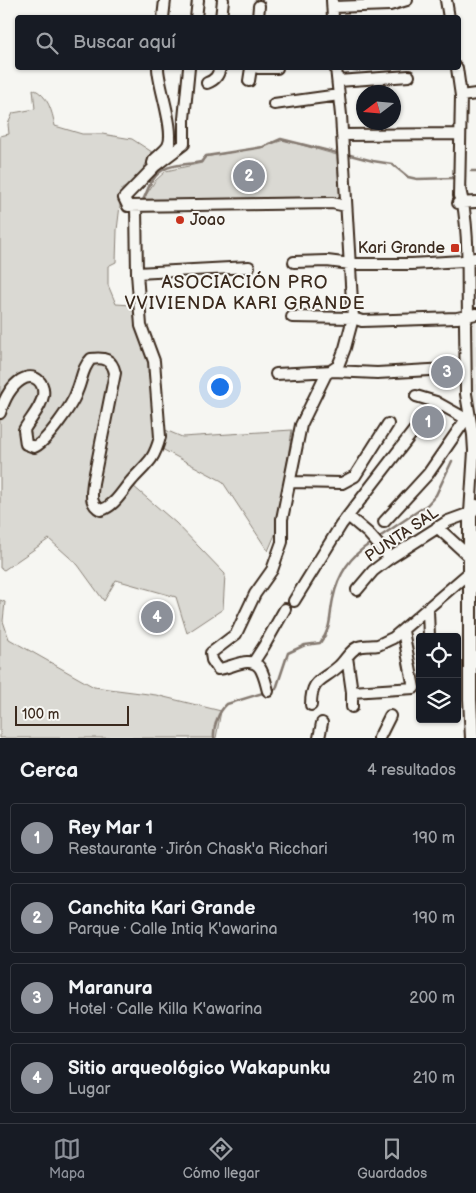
<!DOCTYPE html>
<html lang="es">
<head>
<meta charset="utf-8">
<style>
	:root { --surface:#171b24; --page:#20242c; --text:#f1f3f6; --muted:#9ea1a6; --line:#363941; --accent:#8c9099 }
	body { margin:0; font-family:"Balsamiq Sans",sans-serif; background:var(--page); color:var(--text) }
	.controls { position:absolute; right:15px; bottom:15px; display:grid; overflow:hidden; border-radius:5px; box-shadow:0 1px 4px #0004 }
	.controls button { width:45px; height:45px; display:grid; place-items:center; padding:0; border:0; border-bottom:1px solid var(--line); background:var(--surface); color:var(--text); font:25px sans-serif }
	.compass { position:absolute; left:356px; top:85px; width:45px; height:45px; border-radius:50%; background:var(--surface); box-shadow:0 1px 4px #0004; rotate:254deg }
	.scale { position:absolute; left:15px; bottom:12px; width:114px; box-sizing:border-box; padding-left:5px; border:2px solid #3b2a1e; border-top:0; font-size:14px; line-height:18px; white-space:nowrap; color:#3b2a1e; -webkit-text-stroke:4px #f6f6f2; paint-order:stroke }
	.you { position:absolute; left:219px; top:386px; width:18px; height:18px; margin:-12px; border:4px solid #fff; border-radius:50%; background:#1a73e8; box-shadow:0 0 0 8px #1a73e833 }
	.badge { display:grid; place-items:center; width:32px; height:32px; border-radius:50%; background:var(--accent); color:#fff; font-size:16px; font-weight:700 }
	.pin { position:absolute; translate:-50% -50%; border:2px solid #fff; box-shadow:0 1px 5px #0006 }
	.list { margin:0; padding:0; list-style:none }
	h2 { display:flex; justify-content:space-between; align-items:center; height:65px; margin:0; padding:0 20px; font-size:21px }
	h2 small { font-size:16px; font-weight:400; color:var(--muted) }
	.list li { display:grid; grid-template-columns:32px 1fr auto; gap:15px; align-items:center; box-sizing:border-box; height:70px; margin:0 10px 10px; padding:0 10px; border:1px solid var(--line); border-radius:5px }
	.list b { display:block; font-size:19px; white-space:nowrap }
	.list p { margin:0; font-size:16px; white-space:nowrap; color:var(--muted) }
	.list em { font-size:16px; font-style:normal; color:var(--muted) }
	.icon { flex:none; width:28px; height:28px; fill:none; stroke:currentColor; stroke-width:2; stroke-linecap:round; stroke-linejoin:round }
	.map { position:relative; flex:none; width:476px; height:738px; overflow:hidden }
	.search { position:absolute; background:var(--surface); box-shadow:0 1px 4px #0004; left:15px; right:15px; top:15px; height:55px; display:flex; align-items:center; gap:12px; box-sizing:border-box; padding:0 18px; border-radius:5px; color:var(--muted); font-size:19px }
	.sheet { height:385px; background:var(--surface) }
	nav { display:flex; justify-content:space-around; align-items:center; box-sizing:border-box; height:70px; border-top:1px solid var(--line); background:var(--surface); font-size:14px; color:var(--muted) }
	nav a { display:grid; justify-items:center; gap:2px }
	nav .on { color:var(--accent) }
	.map>svg:first-child { display:block }
	.built { fill:#e8e7e2 }
	.green { fill:#dad9d3; stroke:#8a8278 }
	.lines { fill:none; stroke-linecap:round; stroke-linejoin:round }
	.stream { stroke:#857a71; stroke-width:2.5 }
	.minor-casing { stroke:#3b2a1e; stroke-width:14 }
	.major-casing { stroke:#3b2a1e; stroke-width:16 }
	.minor { stroke:#f6f6f2; stroke-width:10 }
	.major { stroke:#f6f6f2; stroke-width:12 }
	.poi-dot { fill:#c8321e; stroke:#f6f6f2; stroke-width:2 }
	.labels { text-anchor:middle; dominant-baseline:central; stroke-width:4; stroke-linejoin:round; paint-order:stroke }
	.poi-label { font-size:16px; fill:#3b2a1e; stroke:#f6f6f2; text-anchor:start }
	.street-label { font-size:16px; fill:#3b2a1e; stroke:#f6f6f2 }
	.neighbourhood-label { font-size:18px; letter-spacing:1px; fill:#3b2a1e; stroke:#f6f6f2 }
</style>
</head>
<body>
<div class="map">
<svg width="476" height="738" viewBox="0 0 476 738">
	<rect width="100%" height="100%" fill="#f6f6f2"/>
	<filter id="ink" filterUnits="userSpaceOnUse"><feTurbulence type="fractalNoise" baseFrequency=".02" numOctaves="2"/><feDisplacementMap in="SourceGraphic" scale="10" xChannelSelector="R" yChannelSelector="G"/><feConvolveMatrix kernelMatrix="1 2 1 2 8 2 1 2 1" color-interpolation-filters="sRGB"/></filter>
	<g filter="url(#ink)">
		<path class="built" d="M473,315H476V414L471,412L469,335Z"/>
		<path class="green" d="M33,89C48,95 52,111 55,126L82,134H102L132,139L152,152L137,181L122,189L117,230L116,262L108,266V285L116,304L132,305L149,348L148,372L163,429L182,437L292,430L277,530L268,551L222,481L162,449L133,486L176,523L225,574L223,609L187,633L176,597L116,580L104,601L78,565L49,539L4,570L0,568V136L9,134L8,124L13,113L35,109Z
			M284,140L337,155L340,200L141,203L155,181L166,171L202,163L205,157L262,147Z
			M0,600L5,602L3,621L9,639L94,687L156,695L221,711L216,738H0Z"/>
		<g class="lines">
			<path class="stream" d="M346,154L373,161L392,164L408,177L417,179L454,178
				M471,171H476
				M142,202C146,195 148,187 152,181C164,162 182,166 201,162L206,156L263,147L281,139L341,154
				M378,538L427,505L436,495L452,461
				M271,690L276,689L288,653L305,645L320,643C332,628 329,617 333,599C338,574 350,556 371,543
				M214,738C213,727 218,712 227,704L266,692"/>
			<defs>
				<path id="minor" d="M332,0L333,18
					M446,0L449,18
					M333,7L390,5L407,0
					M163,18L165,0
					M196,18L198,0
					M221,18L223,0
					M258,18L259,6
					M158,68C158,85 176,132 168,146C165,151 158,156 154,160L153,163L155,166L184,144V119L189,68
					M258,68H277
					M457,68L461,96L459,196
					M249,81L251,68
					M338,81L409,76
					M207,83C215,80 218,76 220,68
					M461,96L476,94
					M274,104L339,95
					M342,135L460,134
					M155,166L124,198L128,206L332,203L346,206
					M458,203L476,202
					M294,262L327,261L351,264H412L462,261L476,258
					M137,273L249,267
					M292,317L353,318L362,321L457,318L476,314
					M276,374L333,371L377,373L465,368
					M416,396L436,402L470,421
					M0,413C4,400 10,387 21,380C34,372 45,382 43,396C41,408 30,419 24,430L26,444L34,447C46,443 73,404 77,391C82,380 82,368 91,359C104,357 112,359 115,373L93,483C92,494 89,504 101,510C115,506 122,491 132,480C138,473 145,467 151,459C155,453 158,445 160,437L154,361L141,326L137,273L136,207
					M290,482L342,483L355,476L388,424
					M348,516L368,533L390,558
					M384,522L428,474L466,419
					M437,527L471,558
					M357,590L373,571L390,558L448,521L470,513L474,451L473,435L466,394L465,324L468,316C467,274 470,230 460,189
					M294,601L341,525L436,402
					M428,610L429,637
					M347,657L352,692V707
					M253,663L264,646L285,609
					M268,691C266,684 264,674 260,668C250,654 230,669 218,669L212,660L211,653L236,634L255,594L272,570L282,542V519L301,425L326,374L338,366L345,348L353,318L341,115L336,68
					M352,692L414,688L403,631
					M311,705C311,678 323,681 339,666C346,660 349,651 358,647C365,645 372,646 378,645C383,643 388,640 393,638L471,571
					M319,738L322,723
					M379,738L390,716"/>
				<path id="major" d="M472,738L470,699V513L476,506"/>
			</defs>
			<use href="#minor" class="minor-casing"/>
			<use href="#major" class="major-casing"/>
			<use href="#minor" class="minor"/>
			<use href="#major" class="major"/>
		</g>
	</g>
	<g class="poi-dot">
		<circle cx="180" cy="220" r="5"/>
		<rect x="450" y="243" width="10" height="10" rx="2.5"/>
	</g>
	<g class="labels">
		<g class="poi-label">
			<text x="190" y="220">Joao</text>
			<text x="445" y="248" text-anchor="end">Kari Grande</text>
		</g>
		<g class="street-label">
			<text transform="translate(402 535) rotate(-34)">PUNTA SAL</text>
		</g>
		<g class="neighbourhood-label">
			<text x="245" y="282">ASOCIACIÓN PRO<tspan x="245" dy="21">VVIVIENDA KARI GRANDE</tspan></text>
		</g>
	</g>
</svg>
<div class="controls">
<button><svg class="icon" aria-label="locate" viewBox="0 0 24 24"><circle cx="12" cy="12" r="6"/><path d="M12 2v4M12 18v4M2 12h4M18 12h4"/></svg></button>
<button><svg class="icon" aria-label="layers" viewBox="0 0 24 24"><path d="M12 4l9 5-9 5-9-5zM3 14l9 5 9-5"/></svg></button>
</div>
<svg class="compass" viewBox="-18 -18 36 36"><path d="M0-13l5 13h-10z" fill="#e53935"/><path d="M0 13l5-13h-10z" fill="#9ea1a6"/></svg>
<div class="scale">100 m</div>
<div class="you"></div>
<div class="pin badge" style="left:428px;top:422px">1</div>
<div class="pin badge" style="left:249px;top:176px">2</div>
<div class="pin badge" style="left:447px;top:372px">3</div>
<div class="pin badge" style="left:157px;top:617px">4</div>
<div class="search"><svg class="icon" aria-label="search" viewBox="0 0 24 24"><circle cx="10" cy="10" r="6"/><path d="M15 15l6 6"/></svg>Buscar aquí</div>
</div>
<section class="sheet">
<h2>Cerca<small>4 resultados</small></h2>
<ul class="list">
<li><span class="badge">1</span><div><b>Rey Mar 1</b><p>Restaurante · Jirón Chask'a Ricchari</p></div><em>190 m</em></li>
<li><span class="badge">2</span><div><b>Canchita Kari Grande</b><p>Parque · Calle Intiq K'awarina</p></div><em>190 m</em></li>
<li><span class="badge">3</span><div><b>Maranura</b><p>Hotel · Calle Killa K'awarina</p></div><em>200 m</em></li>
<li><span class="badge">4</span><div><b>Sitio arqueológico Wakapunku</b><p>Lugar</p></div><em>210 m</em></li>
</ul>
</section>
<nav>
<a class="on"><svg class="icon" aria-label="map" viewBox="0 0 24 24"><path d="M3 6l6-2 6 2 6-2v14l-6 2-6-2-6 2zM9 4v14M15 6v14"/></svg>Mapa</a>
<a><svg class="icon" aria-label="directions" viewBox="0 0 24 24"><path d="M12 3l9 9-9 9-9-9zM9 14v-3h6M13 9l2 2-2 2"/></svg>Cómo llegar</a>
<a><svg class="icon" aria-label="saved" viewBox="0 0 24 24"><path d="M7 4h10v16l-5-4-5 4z"/></svg>Guardados</a>
</nav>
</body>
</html>
